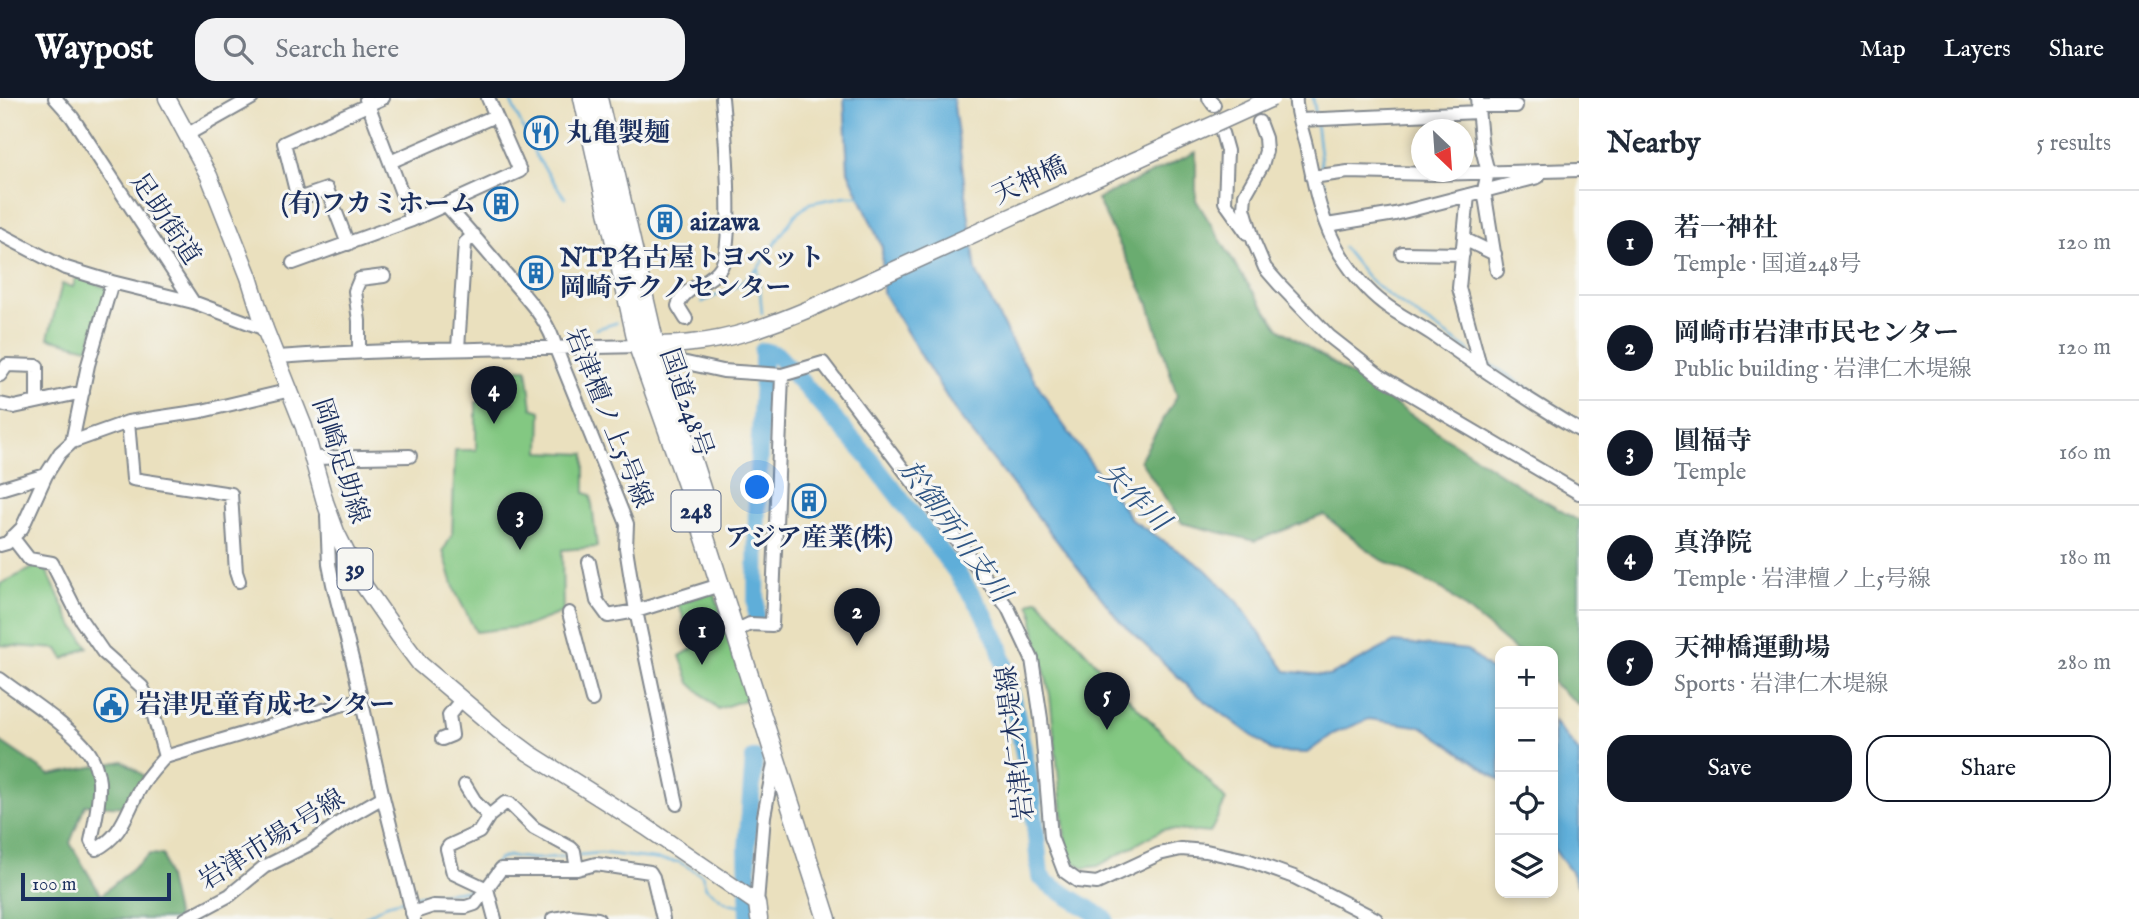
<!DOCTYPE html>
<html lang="en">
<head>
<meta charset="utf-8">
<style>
	:root { --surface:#fff; --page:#f2f2f3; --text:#1f2937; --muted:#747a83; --line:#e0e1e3; --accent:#111827 }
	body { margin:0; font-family:"IM FELL English","Noto Serif JP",serif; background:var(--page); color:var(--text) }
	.controls { position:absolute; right:21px; bottom:21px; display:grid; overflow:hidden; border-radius:14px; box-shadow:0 4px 10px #0003 }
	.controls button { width:63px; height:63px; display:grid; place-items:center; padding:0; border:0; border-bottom:2px solid var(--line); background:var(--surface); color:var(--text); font:35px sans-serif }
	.compass { position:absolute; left:1411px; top:21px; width:63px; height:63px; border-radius:50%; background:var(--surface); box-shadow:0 4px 10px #0003; rotate:155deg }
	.scale { position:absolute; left:21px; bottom:18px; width:150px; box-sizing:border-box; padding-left:7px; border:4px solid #1b2f5e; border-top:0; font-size:19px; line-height:24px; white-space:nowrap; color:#1b2f5e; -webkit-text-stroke:5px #f6f6f2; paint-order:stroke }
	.you { position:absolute; left:758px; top:390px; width:24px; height:24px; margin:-18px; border:5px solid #fff; border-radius:50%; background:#1a73e8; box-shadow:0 0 0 10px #1a73e833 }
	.badge { display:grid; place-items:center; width:46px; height:46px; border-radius:50%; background:var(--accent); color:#fff; font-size:23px; font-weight:700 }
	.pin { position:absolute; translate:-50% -58px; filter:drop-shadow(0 2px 4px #0008) }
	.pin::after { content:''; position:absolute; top:37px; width:24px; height:21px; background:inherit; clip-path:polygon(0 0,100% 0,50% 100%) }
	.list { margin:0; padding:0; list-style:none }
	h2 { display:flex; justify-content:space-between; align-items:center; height:91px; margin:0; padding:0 28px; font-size:30px }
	h2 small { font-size:23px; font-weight:400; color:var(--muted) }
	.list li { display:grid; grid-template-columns:46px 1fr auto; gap:21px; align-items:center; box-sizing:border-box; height:105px; padding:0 28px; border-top:2px solid var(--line) }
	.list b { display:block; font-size:26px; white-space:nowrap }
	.list p { margin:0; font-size:23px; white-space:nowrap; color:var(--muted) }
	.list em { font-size:23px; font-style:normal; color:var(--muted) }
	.actions { display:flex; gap:14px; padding:21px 28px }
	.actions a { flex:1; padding:16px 0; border:2px solid var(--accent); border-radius:21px; text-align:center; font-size:24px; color:var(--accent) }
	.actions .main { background:var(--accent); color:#fff }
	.icon { flex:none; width:38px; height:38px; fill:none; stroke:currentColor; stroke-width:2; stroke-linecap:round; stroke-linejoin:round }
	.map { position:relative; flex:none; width:1579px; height:821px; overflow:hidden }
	header { display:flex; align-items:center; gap:42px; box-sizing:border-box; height:98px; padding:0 35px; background:var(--accent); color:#fff }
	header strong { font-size:33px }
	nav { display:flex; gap:38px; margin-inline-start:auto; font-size:24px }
	.search { width:490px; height:63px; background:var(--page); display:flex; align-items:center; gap:18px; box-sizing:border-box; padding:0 24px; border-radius:21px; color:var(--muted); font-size:26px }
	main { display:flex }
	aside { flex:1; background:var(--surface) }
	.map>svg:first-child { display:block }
	.green { fill:#83c882; stroke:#4f7c70; stroke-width:2 }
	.forest { fill:#6aac70; stroke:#426e67; stroke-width:2 }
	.water { fill:#5faed9; stroke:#3d6e9c; stroke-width:2 }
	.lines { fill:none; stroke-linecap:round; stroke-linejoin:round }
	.stream { stroke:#5faed9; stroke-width:2.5 }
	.river { stroke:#5faed9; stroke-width:18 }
	.minor-casing { stroke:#82888e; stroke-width:16 }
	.major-casing { stroke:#82888e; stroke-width:19 }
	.highway-casing { stroke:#82888e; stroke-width:21 }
	.minor { stroke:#fff; stroke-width:12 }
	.major { stroke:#fff; stroke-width:16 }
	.highway { stroke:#fff; stroke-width:18 }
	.major-bridge-casing { stroke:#82888e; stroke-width:19; stroke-linecap:butt }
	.major-bridge { stroke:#fff; stroke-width:16 }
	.labels { text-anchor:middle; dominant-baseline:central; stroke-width:6; stroke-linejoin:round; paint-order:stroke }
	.shield { fill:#f6f6f2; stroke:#5d6b8a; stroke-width:2 }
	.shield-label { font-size:24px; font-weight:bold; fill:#1b2f5e }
	.poi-label { font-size:26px; font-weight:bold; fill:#1b2f5e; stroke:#f6f6f2; text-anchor:start }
	.street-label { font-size:26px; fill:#1b2f5e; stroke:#f6f6f2 }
	.water-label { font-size:28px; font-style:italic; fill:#2f5583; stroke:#f6f6f2 }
</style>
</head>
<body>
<header>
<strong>Waypost</strong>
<div class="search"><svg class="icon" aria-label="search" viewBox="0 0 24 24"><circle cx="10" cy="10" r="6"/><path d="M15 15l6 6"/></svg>Search here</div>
<nav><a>Map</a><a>Layers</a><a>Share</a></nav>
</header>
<main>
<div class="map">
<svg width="1579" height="821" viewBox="0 0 1579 821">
	<rect width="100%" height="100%" fill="#f6f6f2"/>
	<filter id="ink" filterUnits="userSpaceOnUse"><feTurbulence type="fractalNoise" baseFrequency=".0143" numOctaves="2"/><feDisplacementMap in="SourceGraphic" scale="14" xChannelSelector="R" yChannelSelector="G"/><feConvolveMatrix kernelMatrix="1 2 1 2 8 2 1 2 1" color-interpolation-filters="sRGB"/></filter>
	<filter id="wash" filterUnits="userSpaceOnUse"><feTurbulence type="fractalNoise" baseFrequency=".00686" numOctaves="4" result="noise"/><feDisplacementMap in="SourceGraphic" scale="28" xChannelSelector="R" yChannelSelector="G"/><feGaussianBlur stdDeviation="1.57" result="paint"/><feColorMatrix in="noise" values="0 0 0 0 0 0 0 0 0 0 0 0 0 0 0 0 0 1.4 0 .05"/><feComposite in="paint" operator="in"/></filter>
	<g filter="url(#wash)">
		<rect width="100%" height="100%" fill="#eae0be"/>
		<path class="green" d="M76,179L108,190L88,250L48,240L62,186L73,189Z
			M515,271H527L532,310L541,313L540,354L585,356V395L591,397L597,449L562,452L563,514L527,528L476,534L455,493L443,453L452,437L455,352H476V304H514Z
			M43,465L70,522L88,549L64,561L58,551L0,547V486Z
			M714,494L750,600L718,611L690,585L680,558L695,549L678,505Z
			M1038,501L1123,595L1195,668L1226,702L1210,735L1164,731L1098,768L1084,770L1072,763L1066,748L1050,597L1033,524V516L1029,505Z"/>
		<path class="forest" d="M1196,54V102L1245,182L1279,230L1532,396L1579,423V607L1553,585V553H1516L1444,492L1378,460L1324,417L1255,443L1182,425L1140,362L1177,298L1149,206L1097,101Z
			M0,643L50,677L123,663L147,680L131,709L85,707L70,745L101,797L150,756L163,757L177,821H0Z"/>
		<path class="water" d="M844,0H953L976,173L1012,245L1057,318L1132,422L1204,470L1238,504L1286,573L1330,578L1394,544L1467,552L1500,579V682L1423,629L1369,621L1333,636L1307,655L1274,654L1196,596L1119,522L957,316L883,195L882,149L848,73Z
			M1553,623L1579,654V790L1571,774L1553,750Z"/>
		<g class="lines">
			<path class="stream" d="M509,0L536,58L565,100
				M1313,0L1316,18
				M1316,24L1322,73
				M1324,83L1331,121
				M1343,149L1368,180L1388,197L1470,253
				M702,204L737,188L758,170
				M762,216L758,170L795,117L810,105L846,98H862
				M596,231L616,225
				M763,253V246
				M1484,262L1579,323
				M579,757L601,755L679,764L702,777L706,790L728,805L749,809
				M481,782L498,762L508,758L535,761L569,758
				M413,799C434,794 455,796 475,790
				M330,821H333
				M362,821L387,806L403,802"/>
			<path class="river" d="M756,517L757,393L763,282V253L777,257L869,360L955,472L983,514L999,547L1015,610L1032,697L1040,778L1048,786L1105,821
				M749,821L747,750L754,660"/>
		</g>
	</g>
	<g filter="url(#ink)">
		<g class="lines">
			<defs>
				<path id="minor" d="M55,0L72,19L193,204
					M1209,0L1214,7
					M1296,0C1294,11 1306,43 1308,57C1315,92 1322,126 1341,157C1352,174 1367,193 1383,205C1398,217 1416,225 1432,236C1480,270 1529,303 1579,332
					M1477,0L1482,51L1488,74L1484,92L1497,173
					M366,1L412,122
					M1477,8H1516
					M1300,22L1478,14
					M1259,24L1265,40L1266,53L1262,67L1245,97L1244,110L1254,144L1265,170L1279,186L1329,238L1380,278L1579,395
					M1222,35L1227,53L1225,104L1247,135
					M188,36L252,0
					M390,64L495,18
					M1312,79L1348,74L1434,76L1579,72
					M1468,97L1459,190L1481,271
					M446,107C469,132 490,157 511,182C528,202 550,224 556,251L627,426L626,450L636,513L677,706
					M1327,127L1395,116L1538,79
					M0,136L63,169L112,184L193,204L265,231
					M1464,141L1495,156
					M348,146L327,91L298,101L284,45L383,0
					M1402,155L1463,156
					M293,165L412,122L520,73L488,0
					M686,221L678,208C684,187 710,187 721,169C735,145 725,32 722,0
					M458,250L465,145L474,137
					M658,250L668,261L723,273L782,277L823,265L1008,510L1032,561L1041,621L1051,739L1064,773L1078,783L1097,785L1159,756L1181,751L1206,753L1247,762L1294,779L1376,821
					M359,254V223L355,193L360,181L384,178
					M278,259C398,250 518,251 638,248
					M0,277L7,267L37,268V304
					M0,306L14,309L83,294
					M128,324L133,381L231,396L236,474L239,483
					M72,344L88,267L112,184
					M313,360L410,358
					M0,391L46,377
					M327,418L329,466L333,486L354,569L383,699L414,821
					M12,439L29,461L52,465L81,522L103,554L142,589L152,611L165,659
					M0,447L7,445L22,430L46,377L60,355L72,344L128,324L202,313L291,292
					M589,464L597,503L608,518L636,513L720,487
					M569,515L592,602
					M735,533L750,526L772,527L782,277
					M0,581C25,600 71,629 88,653C94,661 98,674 99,684C100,703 95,724 91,743L96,751C121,739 126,716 138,694C145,680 155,670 165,659L361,601
					M442,641L452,637L449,617L462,601
					M465,687L476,705L489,718
					M487,791L453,775L447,751L449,748L479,734L489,718L505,705L510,706L534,730L571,750L574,753L577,771
					M487,791L495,821
					M757,805L764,718L775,660
					M412,815L433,808L466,809L475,806L501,771H577L596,766L650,774L653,779L663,821
					M185,821L230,797L264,769L310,746L343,722L383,699
					M553,821L571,818L598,821"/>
				<path id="major" d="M167,0L209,78L249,179L265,231L304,329L325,404L336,434L360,482L399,538L420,566L498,632L529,655L646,729L757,805L759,821
					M642,247C659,247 676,247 692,245C733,241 771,227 809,211"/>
				<path id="highway" d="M583,0L638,248L697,415L827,821
					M598,0L655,247L707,409"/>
			</defs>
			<use href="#minor" class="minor-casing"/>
			<use href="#major" class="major-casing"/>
			<use href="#highway" class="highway-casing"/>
			<use href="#minor" class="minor"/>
			<use href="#major" class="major"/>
			<use href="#highway" class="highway"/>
			<defs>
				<path id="major-bridge" d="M809,211L1272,0"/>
			</defs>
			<use href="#major-bridge" class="major-bridge-casing"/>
			<use href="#major-bridge" class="major-bridge"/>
		</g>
	</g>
	<defs>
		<symbol id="restaurant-ring" viewBox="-11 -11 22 22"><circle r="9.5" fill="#f6f6f2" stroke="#1f6fb2" stroke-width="1.5"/><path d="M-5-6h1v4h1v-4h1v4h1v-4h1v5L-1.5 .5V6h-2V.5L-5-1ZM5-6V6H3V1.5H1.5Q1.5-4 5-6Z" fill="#1f6fb2"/></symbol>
		<symbol id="building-ring" viewBox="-11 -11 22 22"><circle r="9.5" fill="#f6f6f2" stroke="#1f6fb2" stroke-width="1.5"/><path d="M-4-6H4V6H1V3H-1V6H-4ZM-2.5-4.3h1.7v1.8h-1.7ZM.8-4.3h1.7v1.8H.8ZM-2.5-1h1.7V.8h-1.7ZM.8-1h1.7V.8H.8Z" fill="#1f6fb2"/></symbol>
		<symbol id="civic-ring" viewBox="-11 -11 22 22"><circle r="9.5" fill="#f6f6f2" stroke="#1f6fb2" stroke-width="1.5"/><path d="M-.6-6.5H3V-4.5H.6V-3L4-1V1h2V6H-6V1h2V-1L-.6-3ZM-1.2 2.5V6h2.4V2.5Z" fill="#1f6fb2"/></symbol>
	</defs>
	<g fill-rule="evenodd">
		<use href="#restaurant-ring" x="522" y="16" width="38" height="38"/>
		<use href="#building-ring" x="482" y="87" width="38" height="38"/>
		<use href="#building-ring" x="646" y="105" width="38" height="38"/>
		<use href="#building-ring" x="517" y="156" width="38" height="38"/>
		<use href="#building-ring" x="790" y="384" width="38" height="38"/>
		<use href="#civic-ring" x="92" y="588" width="38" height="38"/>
	</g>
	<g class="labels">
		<g class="shield">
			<rect x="671.5" y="392.5" width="49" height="41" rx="5"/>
			<rect x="337.5" y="450.5" width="35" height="41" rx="5"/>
		</g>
		<g class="shield-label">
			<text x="696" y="413">248</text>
			<text x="355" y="471">39</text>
		</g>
		<g class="poi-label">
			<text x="566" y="35">丸亀製麺</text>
			<text x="476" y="106" text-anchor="end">(有)フカミホーム</text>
			<text x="690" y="124">aizawa</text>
			<text x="560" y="160">NTP名古屋トヨペット<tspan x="560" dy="30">岡崎テクノセンター</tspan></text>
			<text x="809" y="440" text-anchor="middle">アジア産業(株)</text>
			<text x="136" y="607">岩津児童育成センター</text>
		</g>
		<g class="street-label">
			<text transform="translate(1030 83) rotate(-25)">天神橋</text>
			<text transform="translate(165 121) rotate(56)">足助街道</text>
			<text transform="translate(686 305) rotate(71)">国道248号</text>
			<text transform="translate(608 320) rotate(68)">岩津檀ノ上5号線</text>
			<text transform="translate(340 363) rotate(72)">岡崎足助線</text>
			<text transform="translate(1016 645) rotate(-97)">岩津仁木堤線</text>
			<text transform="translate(272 742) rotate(-32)">岩津市場1号線</text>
		</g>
		<g class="water-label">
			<text transform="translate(1134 400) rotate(44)">矢作川</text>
			<text transform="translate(954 434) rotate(54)">於御所川支川</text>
		</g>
	</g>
</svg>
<div class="controls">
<button>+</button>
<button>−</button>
<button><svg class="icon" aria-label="locate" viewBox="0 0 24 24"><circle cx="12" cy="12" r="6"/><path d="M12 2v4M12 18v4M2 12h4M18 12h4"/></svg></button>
<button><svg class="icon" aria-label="layers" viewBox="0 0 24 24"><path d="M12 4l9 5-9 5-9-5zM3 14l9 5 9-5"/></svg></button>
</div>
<svg class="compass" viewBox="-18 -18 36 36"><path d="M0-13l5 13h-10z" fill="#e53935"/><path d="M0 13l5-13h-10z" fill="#747a83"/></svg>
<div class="scale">100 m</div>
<div class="you"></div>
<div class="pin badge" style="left:702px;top:567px">1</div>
<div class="pin badge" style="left:857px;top:548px">2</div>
<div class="pin badge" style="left:520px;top:452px">3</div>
<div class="pin badge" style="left:494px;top:326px">4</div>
<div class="pin badge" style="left:1107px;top:632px">5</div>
</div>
<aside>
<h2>Nearby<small>5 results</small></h2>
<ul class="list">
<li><span class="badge">1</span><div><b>若一神社</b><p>Temple · 国道248号</p></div><em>120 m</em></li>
<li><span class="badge">2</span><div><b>岡崎市岩津市民センター</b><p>Public building · 岩津仁木堤線</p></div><em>120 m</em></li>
<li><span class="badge">3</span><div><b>圓福寺</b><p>Temple</p></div><em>160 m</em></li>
<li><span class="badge">4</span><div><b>真浄院</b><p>Temple · 岩津檀ノ上5号線</p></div><em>180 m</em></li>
<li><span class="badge">5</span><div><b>天神橋運動場</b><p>Sports · 岩津仁木堤線</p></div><em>280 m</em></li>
</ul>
<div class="actions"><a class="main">Save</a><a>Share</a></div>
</aside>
</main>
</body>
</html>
